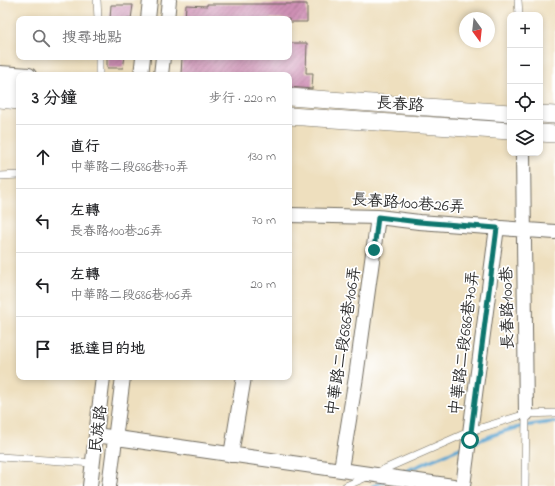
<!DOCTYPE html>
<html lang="zh-TW">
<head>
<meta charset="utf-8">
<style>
	:root { --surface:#fff; --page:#f2f2f2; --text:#202124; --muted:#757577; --line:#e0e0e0 }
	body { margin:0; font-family:"Indie Flower","LXGW WenKai TC",sans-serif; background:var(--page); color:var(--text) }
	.controls { position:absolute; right:12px; top:12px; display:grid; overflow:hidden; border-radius:8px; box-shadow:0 2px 6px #0003 }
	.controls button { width:36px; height:36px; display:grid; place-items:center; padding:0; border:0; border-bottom:1px solid var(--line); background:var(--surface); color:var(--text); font:20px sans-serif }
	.compass { position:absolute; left:459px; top:12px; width:36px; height:36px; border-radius:50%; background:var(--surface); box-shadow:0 2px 6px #0003; rotate:165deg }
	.stop { position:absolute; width:12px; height:12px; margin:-9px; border:3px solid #0f766e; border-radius:50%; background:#fff }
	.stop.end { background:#0f766e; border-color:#fff; box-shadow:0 1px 4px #0008 }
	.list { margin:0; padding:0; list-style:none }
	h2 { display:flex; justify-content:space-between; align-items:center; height:52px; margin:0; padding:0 16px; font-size:17px }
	h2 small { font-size:13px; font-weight:400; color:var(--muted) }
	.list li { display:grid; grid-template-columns:26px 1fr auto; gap:12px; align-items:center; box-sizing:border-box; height:64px; padding:0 16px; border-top:1px solid var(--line) }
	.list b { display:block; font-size:15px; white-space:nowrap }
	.list p { margin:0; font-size:13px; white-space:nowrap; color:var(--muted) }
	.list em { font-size:13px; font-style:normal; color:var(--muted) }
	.icon { flex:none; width:22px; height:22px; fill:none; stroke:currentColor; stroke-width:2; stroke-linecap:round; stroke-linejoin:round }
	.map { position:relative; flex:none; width:555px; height:486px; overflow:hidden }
	.search { position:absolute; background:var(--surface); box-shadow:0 2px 6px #0003; left:16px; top:16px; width:276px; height:44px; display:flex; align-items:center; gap:10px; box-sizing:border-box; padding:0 14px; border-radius:8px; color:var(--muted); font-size:15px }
	.panel { position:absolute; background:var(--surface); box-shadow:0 2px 6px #0003; left:16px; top:72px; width:276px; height:308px; border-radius:8px }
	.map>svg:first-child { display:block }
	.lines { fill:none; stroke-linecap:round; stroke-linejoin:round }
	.stream { stroke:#5aa5d2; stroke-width:3.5 }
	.building { fill:url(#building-hatch) }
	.service-casing { stroke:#6f6a5e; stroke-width:8 }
	.minor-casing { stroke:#6f6a5e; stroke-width:16 }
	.tertiary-casing { stroke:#6f6a5e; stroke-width:18 }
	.service { stroke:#fff; stroke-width:7 }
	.minor { stroke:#fff; stroke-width:14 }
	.tertiary { stroke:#fff; stroke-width:17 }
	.route { stroke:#0f766e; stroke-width:5 }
	.labels { text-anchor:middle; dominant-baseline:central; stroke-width:3.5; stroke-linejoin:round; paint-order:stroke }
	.street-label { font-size:16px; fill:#2b2b2b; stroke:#fff }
</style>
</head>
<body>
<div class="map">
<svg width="555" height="486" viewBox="0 0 555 486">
	<defs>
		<pattern id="building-hatch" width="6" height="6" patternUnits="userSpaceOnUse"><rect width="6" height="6" fill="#cf90b5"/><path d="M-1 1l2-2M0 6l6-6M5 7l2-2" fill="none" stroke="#a87693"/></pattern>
	</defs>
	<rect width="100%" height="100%" fill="#fff"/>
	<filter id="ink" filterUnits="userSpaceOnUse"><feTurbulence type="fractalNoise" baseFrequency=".025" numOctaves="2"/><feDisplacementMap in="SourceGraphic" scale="8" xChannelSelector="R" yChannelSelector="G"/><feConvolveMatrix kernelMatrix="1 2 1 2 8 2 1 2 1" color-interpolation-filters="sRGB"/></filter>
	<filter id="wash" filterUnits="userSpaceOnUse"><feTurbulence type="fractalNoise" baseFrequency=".012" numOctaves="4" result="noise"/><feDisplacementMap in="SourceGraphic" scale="16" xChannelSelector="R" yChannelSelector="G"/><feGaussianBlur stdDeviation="0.9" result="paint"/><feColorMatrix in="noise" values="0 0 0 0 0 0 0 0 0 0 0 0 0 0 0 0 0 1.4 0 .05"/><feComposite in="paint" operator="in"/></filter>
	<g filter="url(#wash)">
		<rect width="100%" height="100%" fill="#eedfbe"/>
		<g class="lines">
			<path class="stream" d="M473,443C504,430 521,425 555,422
				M401,473L465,446
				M373,486L385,481"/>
		</g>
		<g id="blocks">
			<path class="building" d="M207,4H307V22H289V19H185L186,5L207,6Z
				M111,5H133L131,19H110Z
				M289,43H307L306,73H313L312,89L289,87V75H181L182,57H289Z
				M107,57H125L123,68H107Z"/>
		</g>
	</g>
	<g filter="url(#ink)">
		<use href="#blocks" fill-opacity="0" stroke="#6f6a5e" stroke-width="1"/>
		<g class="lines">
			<defs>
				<path id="service" d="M97,0L98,19
					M518,0L519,15
					M99,57V75
					M0,176L19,175
					M0,457L93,463
					M346,486L471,431L526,414L555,413
					M525,486L526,414"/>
				<path id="minor" d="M148,19L150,0
					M167,19L169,0
					M0,73L29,75
					M141,75L143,57
					M161,75L163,57
					M523,153L526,414
					M289,215L378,217L419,222L555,232
					M96,435L453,486
					M231,455L244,377
					M341,469L356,377L378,217
					M90,486L103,377
					M109,486L123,377
					M463,486L497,227"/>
				<path id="tertiary" d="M0,84H19
					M289,97L510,113
					M0,99L19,101
					M540,114L555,115
					M289,116L510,131
					M540,133L555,134"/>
			</defs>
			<use href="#service" class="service-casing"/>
			<use href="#minor" class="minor-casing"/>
			<use href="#tertiary" class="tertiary-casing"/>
			<use href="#service" class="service"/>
			<use href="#minor" class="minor"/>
			<use href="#tertiary" class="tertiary"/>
		</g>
	</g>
	<g class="lines" filter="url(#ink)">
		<path class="route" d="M374,250L378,217L419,222L497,228L470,440"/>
	</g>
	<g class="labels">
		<g class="street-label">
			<text transform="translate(400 105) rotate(4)">長春路</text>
			<text transform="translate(408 204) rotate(4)">長春路100巷26弄</text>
			<text transform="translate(508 308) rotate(-91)">長春路100巷</text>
			<text transform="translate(344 341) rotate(-81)">中華路二段686巷106弄</text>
			<text transform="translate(465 343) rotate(-83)">中華路二段686巷70弄</text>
			<text transform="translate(99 429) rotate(-83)">民族路</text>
		</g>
	</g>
</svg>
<div class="controls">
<button>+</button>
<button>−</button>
<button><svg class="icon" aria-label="locate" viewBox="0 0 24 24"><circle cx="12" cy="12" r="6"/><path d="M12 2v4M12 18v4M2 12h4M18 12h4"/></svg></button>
<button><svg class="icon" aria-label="layers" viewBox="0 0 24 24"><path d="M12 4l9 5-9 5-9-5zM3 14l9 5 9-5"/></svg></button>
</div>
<svg class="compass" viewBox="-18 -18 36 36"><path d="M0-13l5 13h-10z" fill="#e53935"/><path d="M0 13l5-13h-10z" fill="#757577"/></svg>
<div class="stop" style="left:470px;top:440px"></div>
<div class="stop end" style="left:374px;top:250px"></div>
<div class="search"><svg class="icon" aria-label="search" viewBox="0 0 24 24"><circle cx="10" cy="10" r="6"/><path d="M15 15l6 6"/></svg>搜尋地點</div>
<section class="panel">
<h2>3 分鐘<small>步行 · 220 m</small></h2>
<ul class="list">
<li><svg class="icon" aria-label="ahead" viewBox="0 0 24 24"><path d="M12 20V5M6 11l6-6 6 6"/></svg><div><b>直行</b><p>中華路二段686巷70弄</p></div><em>130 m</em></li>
<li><svg class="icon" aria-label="left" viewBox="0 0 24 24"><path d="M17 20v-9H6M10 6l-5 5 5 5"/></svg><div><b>左轉</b><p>長春路100巷26弄</p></div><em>70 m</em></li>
<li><svg class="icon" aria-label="left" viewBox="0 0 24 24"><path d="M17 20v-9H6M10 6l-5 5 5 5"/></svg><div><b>左轉</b><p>中華路二段686巷106弄</p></div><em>20 m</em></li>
<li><svg class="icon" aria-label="arrive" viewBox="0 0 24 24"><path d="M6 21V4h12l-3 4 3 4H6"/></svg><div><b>抵達目的地</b></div></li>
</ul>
</section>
</div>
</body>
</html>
